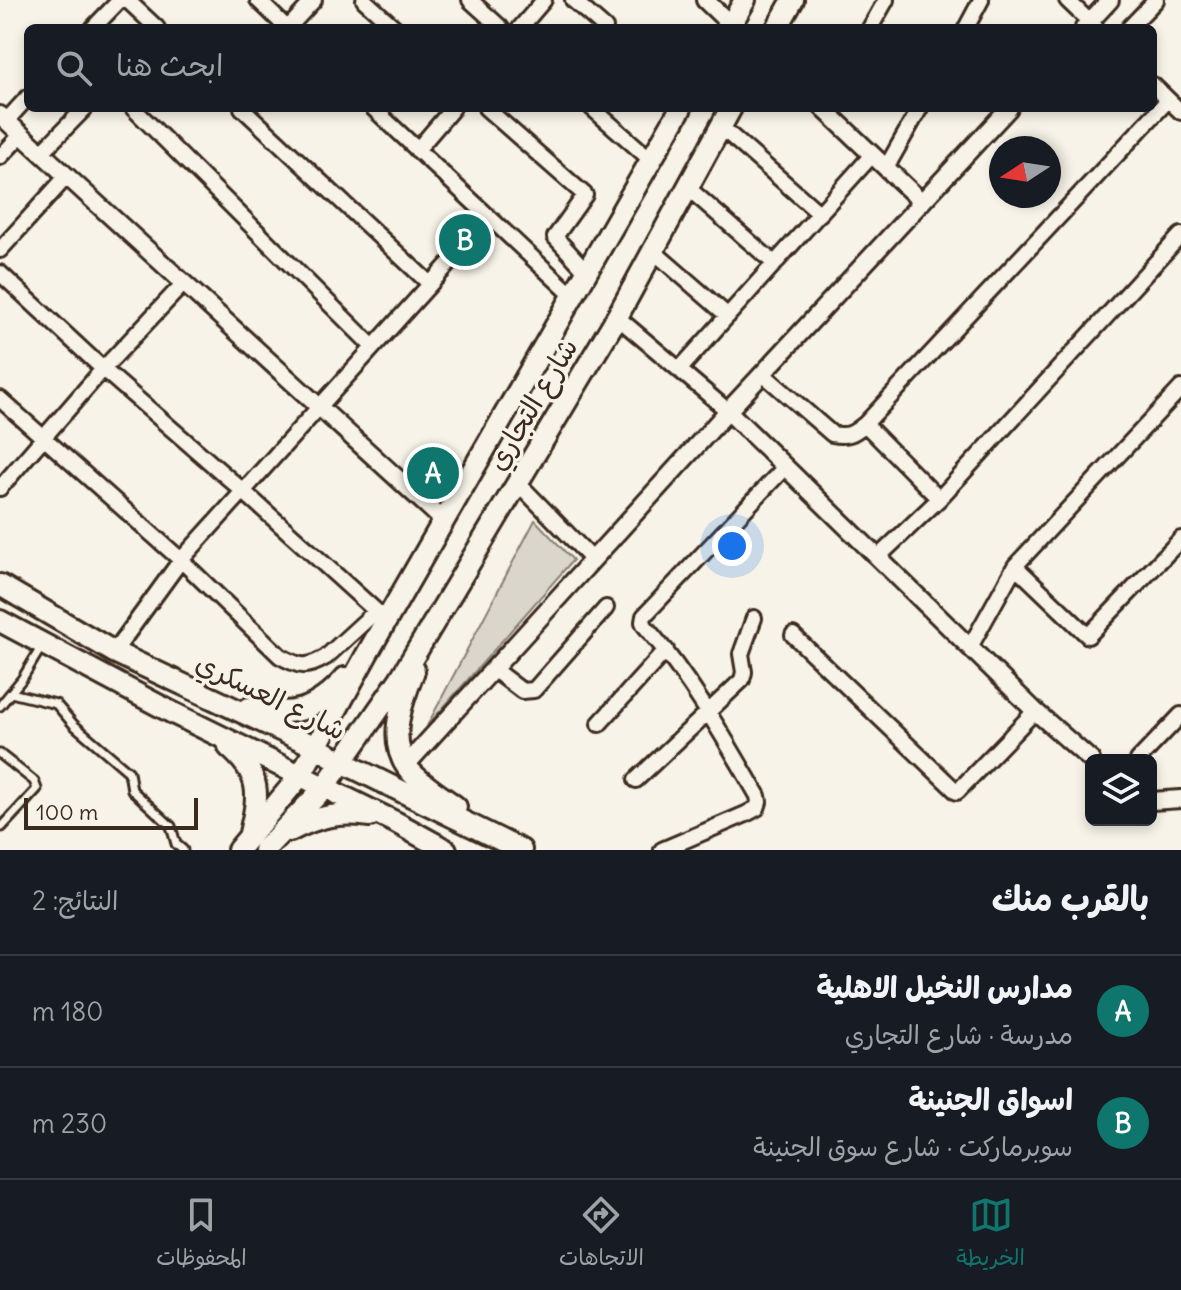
<!DOCTYPE html>
<html lang="ar">
<head>
<meta charset="utf-8">
<style>
	:root { --surface:#171b24; --page:#242831; --text:#f1f3f6; --muted:#9ea1a6; --line:#363941; --accent:#0f766e }
	body { margin:0; font-family:Delius,"Playpen Sans Arabic",sans-serif; background:var(--page); color:var(--text); direction:rtl }
	.controls { position:absolute; right:24px; bottom:24px; display:grid; overflow:hidden; border-radius:12px; box-shadow:0 4px 12px #0003 }
	.controls button { width:72px; height:72px; display:grid; place-items:center; padding:0; border:0; border-bottom:2px solid var(--line); background:var(--surface); color:var(--text); font:40px sans-serif }
	.compass { position:absolute; left:989px; top:136px; width:72px; height:72px; border-radius:50%; background:var(--surface); box-shadow:0 4px 12px #0003; rotate:258deg }
	.scale { position:absolute; left:24px; bottom:20px; width:174px; box-sizing:border-box; padding-left:8px; border:4px solid #3b2a1e; border-top:0; font-size:22px; line-height:28px; white-space:nowrap; color:#3b2a1e; -webkit-text-stroke:6px #f7f3e8; paint-order:stroke }
	.you { position:absolute; left:732px; top:546px; width:28px; height:28px; margin:-20px; border:6px solid #fff; border-radius:50%; background:#1a73e8; box-shadow:0 0 0 12px #1a73e833 }
	.badge { display:grid; place-items:center; width:52px; height:52px; border-radius:50%; background:var(--accent); color:#fff; font-size:26px; font-weight:700 }
	.pin { position:absolute; translate:-50% -50%; border:4px solid #fff; box-shadow:0 2px 8px #0006 }
	.list { margin:0; padding:0; list-style:none }
	h2 { display:flex; justify-content:space-between; align-items:center; height:104px; margin:0; padding:0 32px; font-size:34px }
	h2 small { font-size:26px; font-weight:400; color:var(--muted) }
	.list li { display:grid; grid-template-columns:52px 1fr auto; gap:24px; align-items:center; box-sizing:border-box; height:112px; padding:0 32px; border-top:2px solid var(--line) }
	.list b { display:block; font-size:30px; white-space:nowrap }
	.list p { margin:0; font-size:26px; white-space:nowrap; color:var(--muted) }
	.list em { font-size:26px; font-style:normal; color:var(--muted) }
	.icon { flex:none; width:44px; height:44px; fill:none; stroke:currentColor; stroke-width:2; stroke-linecap:round; stroke-linejoin:round }
	.map { position:relative; flex:none; width:1181px; height:850px; overflow:hidden; direction:ltr }
	.search { position:absolute; background:var(--surface); box-shadow:0 4px 12px #0003; left:24px; right:24px; top:24px; height:88px; display:flex; align-items:center; gap:20px; box-sizing:border-box; padding:0 28px; border-radius:12px; color:var(--muted); font-size:30px }
	.sheet { height:328px; background:var(--surface) }
	nav { display:flex; justify-content:space-around; align-items:center; box-sizing:border-box; height:112px; border-top:2px solid var(--line); background:var(--surface); font-size:22px; color:var(--muted) }
	nav a { display:grid; justify-items:center; gap:4px }
	nav .on { color:var(--accent) }
	.map>svg:first-child { display:block }
	.green { fill:#dbd6cb; stroke:#8b8074; stroke-width:2 }
	.lines { fill:none; stroke-linecap:round; stroke-linejoin:round }
	.service-casing { stroke:#3b2a1e; stroke-width:13 }
	.minor-casing { stroke:#3b2a1e; stroke-width:20 }
	.tertiary-casing { stroke:#3b2a1e; stroke-width:22 }
	.primary-casing { stroke:#3b2a1e; stroke-width:26 }
	.service { stroke:#f7f3e8; stroke-width:7 }
	.minor { stroke:#f7f3e8; stroke-width:14 }
	.tertiary { stroke:#f7f3e8; stroke-width:16 }
	.primary { stroke:#f7f3e8; stroke-width:20 }
	.labels { text-anchor:middle; dominant-baseline:central; stroke-width:7; stroke-linejoin:round; paint-order:stroke }
	.street-label { font-size:28px; fill:#3b2a1e; stroke:#f7f3e8 }
</style>
</head>
<body>
<div class="map">
<svg width="1181" height="850" viewBox="0 0 1181 850">
	<rect width="100%" height="100%" fill="#f7f3e8"/>
	<filter id="ink" filterUnits="userSpaceOnUse"><feTurbulence type="fractalNoise" baseFrequency=".0125" numOctaves="2"/><feDisplacementMap in="SourceGraphic" scale="16" xChannelSelector="R" yChannelSelector="G"/><feConvolveMatrix kernelMatrix="1 2 1 2 8 2 1 2 1" color-interpolation-filters="sRGB"/></filter>
	<g filter="url(#ink)">
		<path class="green" d="M535,520L573,560L427,726Z"/>
		<g class="lines">
			<defs>
				<path id="service" d="M11,693L56,704L74,725L129,772L132,790L171,826L176,844L183,850
					M0,706L22,679L42,646
					M0,754L34,781L37,789L2,827"/>
				<path id="minor" d="M127,0L157,28
					M258,0L287,28
					M364,0L395,28
					M470,0L501,28
					M573,0L605,28
					M1067,0L1096,28
					M93,28L120,0
					M288,28L314,0
					M520,28L544,0
					M870,28L886,0
					M966,28L981,0
					M1129,28L1156,0
					M1153,85L1181,112
					M133,108L373,347
					M242,108L430,284
					M373,108L573,296
					M486,108L585,195L555,237L587,272
					M592,108L650,159
					M6,121L28,97
					M720,126L820,214
					M417,150L453,108
					M41,153L85,108
					M0,157L21,135
					M886,168L920,108
					M687,187L775,264
					M0,250L67,176
					M652,250L728,316
					M0,273L103,369L243,491L387,621
					M617,317L728,411
					M679,370L872,155
					M763,374L832,434C848,437 853,434 865,424L1168,100
					M0,399L181,560L280,656C300,667 306,669 326,657L375,612
					M865,424L939,499
					M518,483L593,560
					M0,488L103,369L184,283
					M878,557L939,499L1181,235
					M1015,566L1088,636L1181,539
					M793,635L957,792L1035,711
					M970,647L1015,566L1181,388
					M114,652L181,560L490,218
					M493,669L522,691L534,690L606,608
					M599,724L666,650
					M1138,760L1181,715
					M636,780L742,680L744,672L741,654L754,618
					M662,850L746,814L757,808L759,802L758,796C724,737 690,678 645,626L643,622L644,616L785,467"/>
				<path id="tertiary" d="M705,0L731,25
					M1084,28L1110,0
					M823,108L922,202
					M0,115L444,521
					M728,411L1035,711L1091,760
					M406,765L728,411L1009,108
					M1151,801L1181,799"/>
				<path id="primary" d="M729,28L745,0
					M777,28L793,0
					M0,585L114,652L316,747L342,762L521,850
					M0,621L171,712L397,823L446,850
					M414,671C402,702 385,743 411,772C424,786 441,796 456,807
					M249,708C292,718 316,711 345,678
					M229,747C262,775 259,795 250,833
					M290,831C318,816 338,812 370,816
					M238,850L300,776L367,654L681,108
					M264,850L324,788L400,679L617,317L731,108"/>
			</defs>
			<use href="#service" class="service-casing"/>
			<use href="#minor" class="minor-casing"/>
			<use href="#tertiary" class="tertiary-casing"/>
			<use href="#primary" class="primary-casing"/>
			<use href="#service" class="service"/>
			<use href="#minor" class="minor"/>
			<use href="#tertiary" class="tertiary"/>
			<use href="#primary" class="primary"/>
		</g>
	</g>
	<g class="labels">
		<g class="street-label">
			<text transform="translate(532 404) rotate(-59)">شارع التجاري</text>
			<text transform="translate(271 696) rotate(26)">شارع العسكري</text>
		</g>
	</g>
</svg>
<div class="controls">
<button><svg class="icon" aria-label="layers" viewBox="0 0 24 24"><path d="M12 4l9 5-9 5-9-5zM3 14l9 5 9-5"/></svg></button>
</div>
<svg class="compass" viewBox="-18 -18 36 36"><path d="M0-13l5 13h-10z" fill="#e53935"/><path d="M0 13l5-13h-10z" fill="#9ea1a6"/></svg>
<div class="scale">100 m</div>
<div class="you"></div>
<div class="pin badge" style="left:433px;top:473px">A</div>
<div class="pin badge" style="left:465px;top:240px">B</div>
<div class="search"><svg class="icon" aria-label="search" viewBox="0 0 24 24"><circle cx="10" cy="10" r="6"/><path d="M15 15l6 6"/></svg>ابحث هنا</div>
</div>
<section class="sheet">
<h2>بالقرب منك<small>النتائج: 2</small></h2>
<ul class="list">
<li><span class="badge">A</span><div><b>مدارس النخيل الاهلية</b><p>مدرسة · شارع التجاري</p></div><em>180 m</em></li>
<li><span class="badge">B</span><div><b>اسواق الجنينة</b><p>سوبرماركت · شارع سوق الجنينة</p></div><em>230 m</em></li>
</ul>
</section>
<nav>
<a class="on"><svg class="icon" aria-label="map" viewBox="0 0 24 24"><path d="M3 6l6-2 6 2 6-2v14l-6 2-6-2-6 2zM9 4v14M15 6v14"/></svg>الخريطة</a>
<a><svg class="icon" aria-label="directions" viewBox="0 0 24 24"><path d="M12 3l9 9-9 9-9-9zM9 14v-3h6M13 9l2 2-2 2"/></svg>الاتجاهات</a>
<a><svg class="icon" aria-label="saved" viewBox="0 0 24 24"><path d="M7 4h10v16l-5-4-5 4z"/></svg>المحفوظات</a>
</nav>
</body>
</html>
